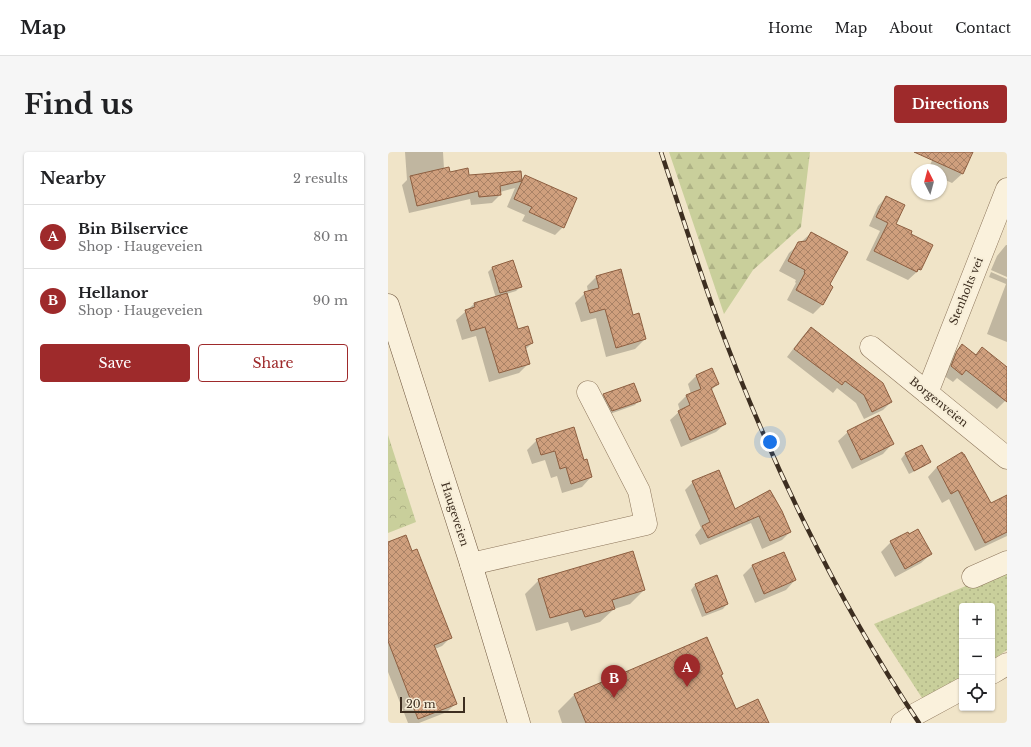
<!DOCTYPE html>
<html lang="en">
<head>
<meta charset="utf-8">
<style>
	:root { --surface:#fff; --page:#f6f6f6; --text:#202124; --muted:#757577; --line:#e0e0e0; --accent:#9e2a2b }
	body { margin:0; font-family:"Libre Baskerville",serif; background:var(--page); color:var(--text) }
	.controls { position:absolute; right:12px; bottom:12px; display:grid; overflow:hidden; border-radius:4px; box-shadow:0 1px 3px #0004 }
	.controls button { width:36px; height:36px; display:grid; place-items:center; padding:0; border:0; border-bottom:1px solid var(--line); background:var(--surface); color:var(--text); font:20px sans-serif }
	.compass { position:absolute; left:523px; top:12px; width:36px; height:36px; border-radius:50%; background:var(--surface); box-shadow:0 1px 3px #0004; rotate:354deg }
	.scale { position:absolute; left:12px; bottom:10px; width:65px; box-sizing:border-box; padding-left:4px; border:2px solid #3d2e20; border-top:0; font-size:11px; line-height:14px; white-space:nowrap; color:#3d2e20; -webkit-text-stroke:3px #f7eed8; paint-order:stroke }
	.you { position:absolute; left:382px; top:290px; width:14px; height:14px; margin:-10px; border:3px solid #fff; border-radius:50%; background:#1a73e8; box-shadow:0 0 0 6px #1a73e833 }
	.badge { display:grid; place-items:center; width:26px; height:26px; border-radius:50%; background:var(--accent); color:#fff; font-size:13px; font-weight:700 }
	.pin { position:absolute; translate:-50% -33px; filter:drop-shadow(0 1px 2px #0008) }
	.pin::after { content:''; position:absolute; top:21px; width:14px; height:12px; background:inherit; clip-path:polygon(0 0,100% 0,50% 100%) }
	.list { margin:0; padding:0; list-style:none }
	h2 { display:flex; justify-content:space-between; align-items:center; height:52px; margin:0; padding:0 16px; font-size:17px }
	h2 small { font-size:13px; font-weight:400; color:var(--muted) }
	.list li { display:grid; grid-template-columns:26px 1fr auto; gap:12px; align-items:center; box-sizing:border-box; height:64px; padding:0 16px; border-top:1px solid var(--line) }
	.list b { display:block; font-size:15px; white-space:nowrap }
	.list p { margin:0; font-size:13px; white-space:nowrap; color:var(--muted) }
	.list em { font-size:13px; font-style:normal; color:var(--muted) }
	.actions { display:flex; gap:8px; padding:12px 16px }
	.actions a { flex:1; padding:9px 0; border:1px solid var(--accent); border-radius:4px; text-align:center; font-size:14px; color:var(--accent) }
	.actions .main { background:var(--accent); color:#fff }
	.icon { flex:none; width:22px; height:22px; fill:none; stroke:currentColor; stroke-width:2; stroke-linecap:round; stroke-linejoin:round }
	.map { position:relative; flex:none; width:619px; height:571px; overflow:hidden; border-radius:4px }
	header { display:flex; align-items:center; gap:24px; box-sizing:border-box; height:56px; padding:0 20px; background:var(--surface); border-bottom:1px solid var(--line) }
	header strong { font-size:19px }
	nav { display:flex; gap:22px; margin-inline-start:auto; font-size:14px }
	.intro { display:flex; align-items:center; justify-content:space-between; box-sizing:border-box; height:96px; padding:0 24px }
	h1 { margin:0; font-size:28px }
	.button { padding:10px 18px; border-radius:4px; background:var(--accent); color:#fff; font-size:14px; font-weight:700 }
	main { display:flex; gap:24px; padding:0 24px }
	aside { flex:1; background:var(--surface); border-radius:4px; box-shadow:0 1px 3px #0004 }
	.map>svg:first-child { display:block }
	.grass { fill:url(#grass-dots) }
	.forest { fill:url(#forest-firs) }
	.park { fill:url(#park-crowns) }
	.shadow { fill:#0003 }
	.building { fill:url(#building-cross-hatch); stroke:#8d5f41 }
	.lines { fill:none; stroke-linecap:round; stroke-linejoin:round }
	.minor-casing { stroke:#8d765c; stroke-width:23 }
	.tertiary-casing { stroke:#8d765c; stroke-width:23 }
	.secondary-casing { stroke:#6f573f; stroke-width:23 }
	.minor { stroke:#faf1dc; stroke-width:22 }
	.tertiary { stroke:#faf1dc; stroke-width:22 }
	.secondary { stroke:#faf1dc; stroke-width:22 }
	.rail-casing { stroke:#3d2e20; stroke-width:4.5 }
	.rail { stroke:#f7eed8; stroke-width:3; stroke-dasharray:9; stroke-linecap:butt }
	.labels { text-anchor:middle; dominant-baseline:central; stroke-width:4; stroke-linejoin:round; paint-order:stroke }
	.street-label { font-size:11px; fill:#3d2e20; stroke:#f7eed8 }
</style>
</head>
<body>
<header>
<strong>Map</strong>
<nav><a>Home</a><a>Map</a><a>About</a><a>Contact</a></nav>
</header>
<div class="intro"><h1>Find us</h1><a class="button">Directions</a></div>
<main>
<aside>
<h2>Nearby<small>2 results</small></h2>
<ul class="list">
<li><span class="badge">A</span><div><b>Bin Bilservice</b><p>Shop · Haugeveien</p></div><em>80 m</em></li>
<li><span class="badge">B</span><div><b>Hellanor</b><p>Shop · Haugeveien</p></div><em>90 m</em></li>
</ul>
<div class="actions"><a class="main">Save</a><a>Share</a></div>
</aside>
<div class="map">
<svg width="619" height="571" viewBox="0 0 619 571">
	<defs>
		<pattern id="grass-dots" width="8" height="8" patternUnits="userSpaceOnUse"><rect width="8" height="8" fill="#c9cf9b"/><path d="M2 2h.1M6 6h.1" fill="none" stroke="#aeb285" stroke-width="1.8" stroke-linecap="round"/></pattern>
		<pattern id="forest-firs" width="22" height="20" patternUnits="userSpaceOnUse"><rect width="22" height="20" fill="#c9cf9b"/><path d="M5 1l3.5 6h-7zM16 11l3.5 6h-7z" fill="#aeb285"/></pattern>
		<pattern id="park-crowns" width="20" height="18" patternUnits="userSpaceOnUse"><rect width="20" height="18" fill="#c9cf9b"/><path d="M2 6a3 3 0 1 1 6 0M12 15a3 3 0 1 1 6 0" fill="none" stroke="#aeb285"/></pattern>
		<pattern id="building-cross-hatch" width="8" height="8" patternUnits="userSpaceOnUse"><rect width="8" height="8" fill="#cf9f7d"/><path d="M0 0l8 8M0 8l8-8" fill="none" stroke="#a98266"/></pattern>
	</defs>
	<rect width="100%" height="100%" fill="#f0e4c8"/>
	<path class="grass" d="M619,417V498L604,508V454H574V526L536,549L486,472Z"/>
	<path class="forest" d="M281,0H422L413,75L365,118L336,162Z"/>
	<path class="park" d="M0,283L28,370L0,381Z"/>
	<path class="shadow" d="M17,0H55L56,17L61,21L80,24L133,28L137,24L188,47L175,75L167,83L134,69L137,63L119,55L127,36L112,40V43L104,51L83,53L82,47L21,61L14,33L19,28Z
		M548,0H583L574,22L564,31L553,26V18H543L544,14L542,13Z
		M498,45L507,72L521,83L532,117L520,128L478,108L492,79L481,74L490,54Z
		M423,81L440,133L444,135L434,153L425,162L399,148L408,131L407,130L408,128L391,119L401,101Z
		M618,93H619V125L603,118L609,104Z
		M104,116L133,134L128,139L118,142L129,178L144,191L137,198L141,211L131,221L101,230L88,184L74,188L68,168L86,152L108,146L100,120Z
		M232,118L245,164L257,187L247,197L218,205L208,166L193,170L187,151L197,141L200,140L199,134L208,125Z
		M603,120L619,127V190L599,182L618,132L601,125Z
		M423,176L503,250L495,258L476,267L468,251L449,236L445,241L399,205L415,184Z
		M574,194L587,204L594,197L619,216V244L617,249L609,257L569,226L565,230L555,223L566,202Z
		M308,224L329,232L323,239L337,272L328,280L293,295L282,268L292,259L290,252L298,244L303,242L300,232Z
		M216,243L251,248L247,253L219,263L211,248Z
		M460,280L504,292L495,302L464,317L450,289Z
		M149,288L195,309L203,325L194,335L174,341L169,324L163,326L157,308L144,312L139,298Z
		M533,294L542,310L537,314L521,322L513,307L517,302Z
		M549,315L603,352L619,344V384L587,399L561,347L554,351L540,325Z
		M305,330L347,358L382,340L402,380L394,388L374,397L363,371L312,393L307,383L313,376L297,338Z
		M520,383L543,402L533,411L507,425L493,400L503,390Z
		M0,391L23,400L63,485L54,494L47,497L68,551L59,560L31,571H20L0,520Z
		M365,413L407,428L398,438L367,451L355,423Z
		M151,428L256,438L242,452L226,457L212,470L183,479L180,470L148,479L137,442Z
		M307,433L339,452L335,457L314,465L303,438Z
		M318,486L332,524L347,558L379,571H174L170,559L186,543Z"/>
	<path class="building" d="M526,0H585L575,22Z
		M61,15L62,20L80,16L81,23L133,19L134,29L137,23L189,46L176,76L141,60L144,55L126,47L134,29L112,34L113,43L91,45L90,39L29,54L22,24Z
		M498,44L517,53L508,72L524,79L523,82L545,93L533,118L530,117L529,120L486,99L500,71L488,65Z
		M423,80L460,100L442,132L445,135L435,153L408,138L417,121L416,120L417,118L400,109L410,90L418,89Z
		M125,108L134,135L112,141L104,115Z
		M233,117L245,163L251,161L258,187L228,196L217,157L202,161L196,140L211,136L208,124Z
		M119,141L130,177L140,174L145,191L137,194L142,212L111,221L97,175L83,179L77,158L87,155L86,151Z
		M423,175L495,231L504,250L484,260L476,243L457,229L454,233L406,197Z
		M574,192L588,203L594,195L619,215V250L578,218L574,223L563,214L569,199Z
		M324,216L331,232L323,236L338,272L302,288L290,259L302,253L298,243L313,237L308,223Z
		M246,231L253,249L224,259L215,242Z
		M491,263L506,292L473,308L459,279Z
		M186,275L196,308L199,307L204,325L183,332L178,315L172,317L167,299L153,303L148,287Z
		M534,293L543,310L526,319L517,301Z
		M574,300L575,302H576L603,351L619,343V380L597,391L570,338L563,342L549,315Z
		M331,318L347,357L382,338L394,359L403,380L382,389L371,364L320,386L314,374L322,370L304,329Z
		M530,377L544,402L517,417L502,389L520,380L521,382Z
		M18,383L24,399L29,397L64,486L46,493L69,552L30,567L0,489V390Z
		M245,399L257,438L224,448L227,457L197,465L194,457L162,466L150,427Z
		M396,400L408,428L376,442L364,413Z
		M329,423L340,452L318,461L307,432Z
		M319,485L335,522L333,523L348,557L370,547L381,571H198L186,542Z"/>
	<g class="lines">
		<defs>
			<path id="minor" d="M483,195L619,306
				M539,241L619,37
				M83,412L258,372L251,339L200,240
				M585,425L619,410"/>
			<path id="tertiary" d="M604,521L619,512
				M514,571L526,563L574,537"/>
			<path id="secondary" d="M0,153L83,412L131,571"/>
		</defs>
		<use href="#minor" class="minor-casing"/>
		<use href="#tertiary" class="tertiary-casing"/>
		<use href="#secondary" class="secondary-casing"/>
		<use href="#minor" class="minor"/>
		<use href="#tertiary" class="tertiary"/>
		<use href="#secondary" class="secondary"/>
		<defs>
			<path id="rail" d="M273,0C290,51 306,102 324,153C376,296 446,444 531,571"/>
		</defs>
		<use href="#rail" class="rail-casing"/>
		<use href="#rail" class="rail"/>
	</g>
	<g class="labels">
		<g class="street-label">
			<text transform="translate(578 139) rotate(-68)">Stenholts vei</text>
			<text transform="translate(551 250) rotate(39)">Borgenveien</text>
			<text transform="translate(67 362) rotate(72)">Haugeveien</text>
		</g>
	</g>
</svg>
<div class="controls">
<button>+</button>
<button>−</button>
<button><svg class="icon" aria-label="locate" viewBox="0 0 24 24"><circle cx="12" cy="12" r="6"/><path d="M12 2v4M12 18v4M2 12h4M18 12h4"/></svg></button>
</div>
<svg class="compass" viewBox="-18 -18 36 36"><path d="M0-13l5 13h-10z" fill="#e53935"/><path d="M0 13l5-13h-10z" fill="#757577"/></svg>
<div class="scale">20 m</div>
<div class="you"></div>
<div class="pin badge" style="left:299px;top:535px">A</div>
<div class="pin badge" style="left:226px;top:546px">B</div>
</div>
</main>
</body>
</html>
